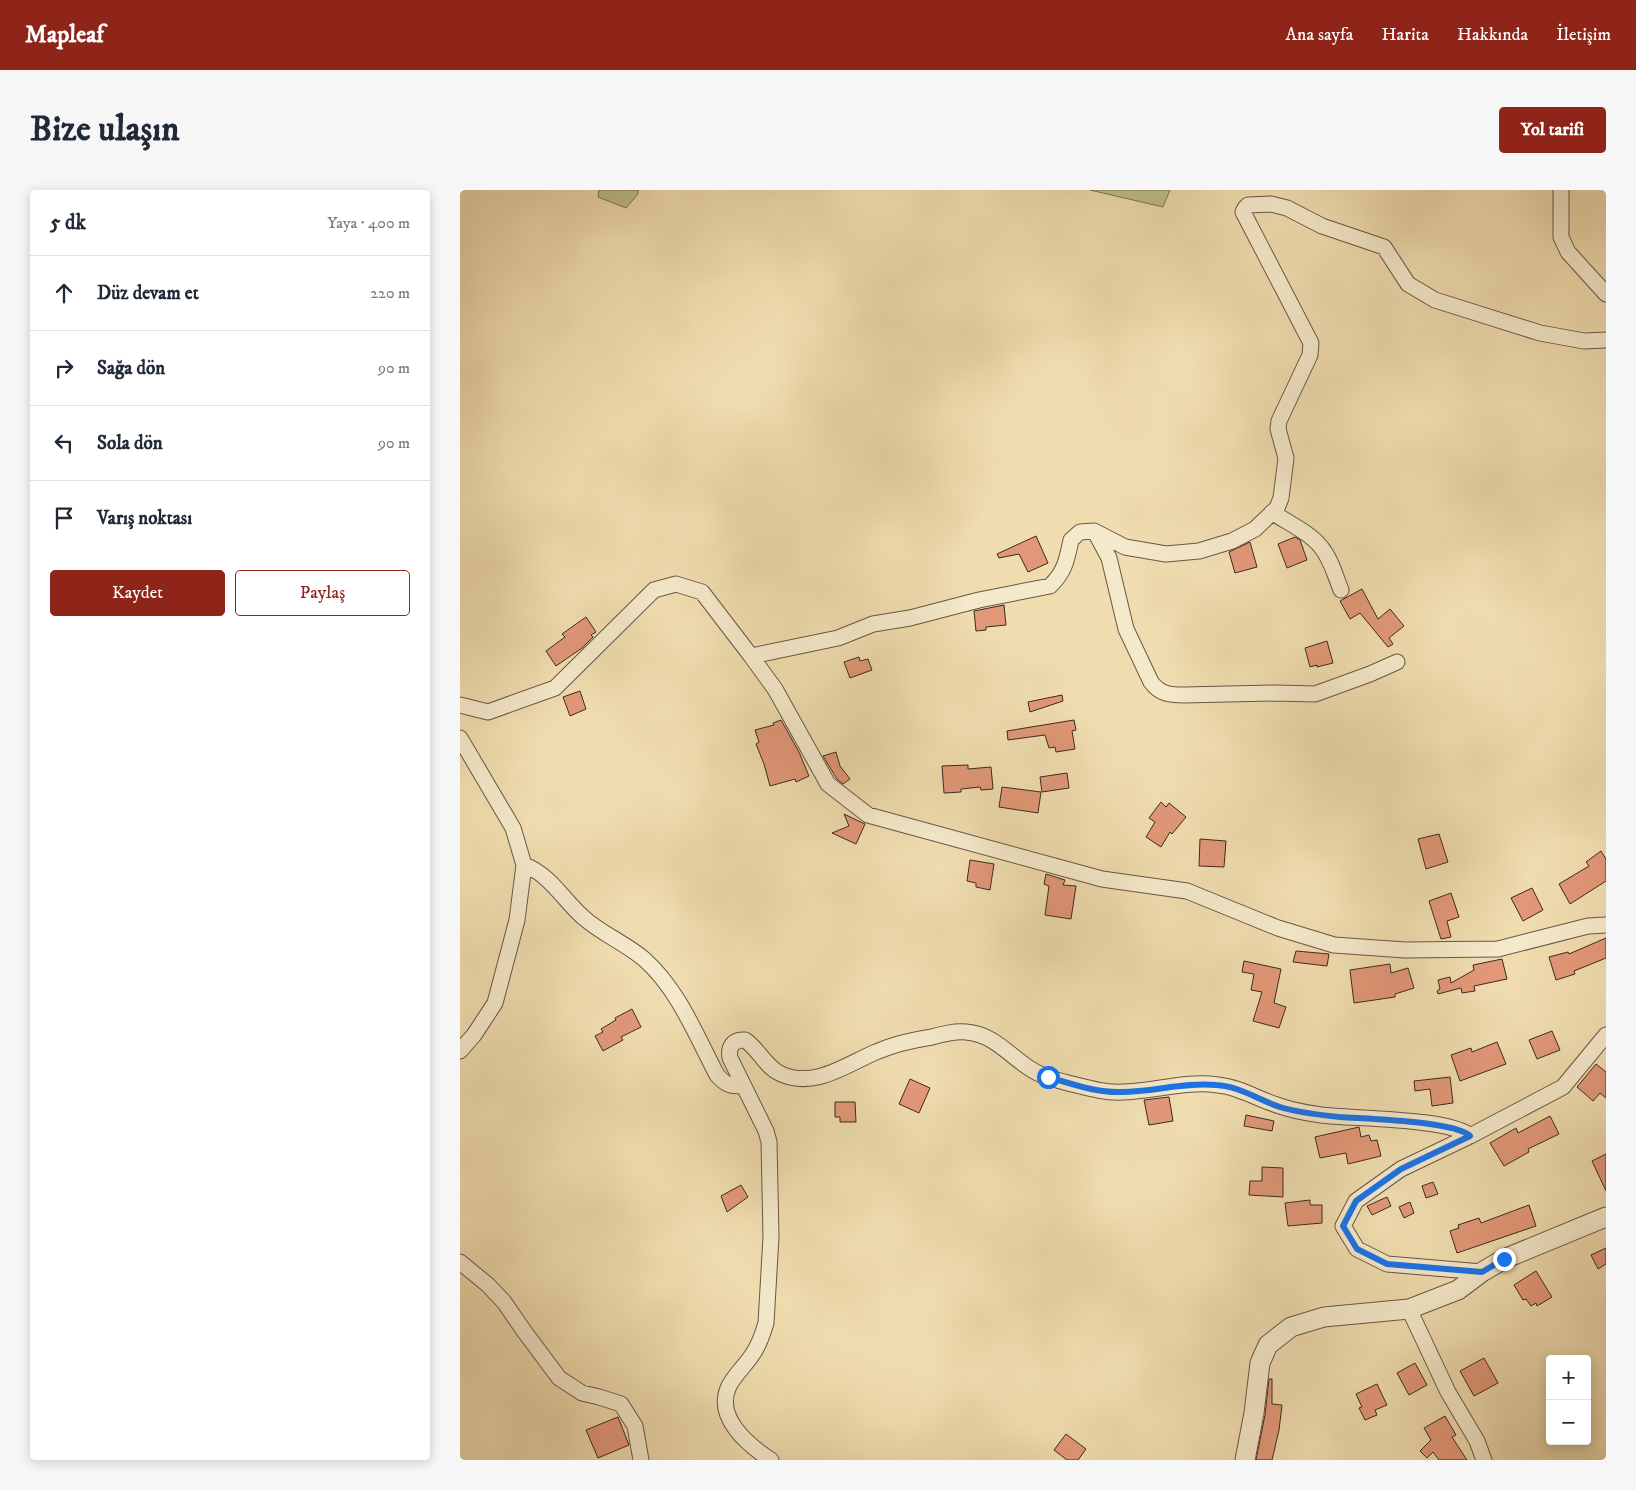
<!DOCTYPE html>
<html lang="tr">
<head>
<meta charset="utf-8">
<style>
	:root { --surface:#fff; --page:#f6f6f7; --text:#1f2937; --muted:#747a83; --line:#e0e1e3; --accent:#8f2418 }
	body { margin:0; font-family:"IM FELL DW Pica",serif; background:var(--page); color:var(--text) }
	.controls { position:absolute; right:15px; bottom:15px; display:grid; overflow:hidden; border-radius:5px; box-shadow:0 2px 12px #0003 }
	.controls button { width:45px; height:45px; display:grid; place-items:center; padding:0; border:0; border-bottom:1px solid var(--line); background:var(--surface); color:var(--text); font:25px sans-serif }
	.stop { position:absolute; width:15px; height:15px; margin:-11px; border:4px solid #1a73e8; border-radius:50%; background:#fff }
	.stop.end { background:#1a73e8; border-color:#fff; box-shadow:0 1px 5px #0008 }
	.list { margin:0; padding:0; list-style:none }
	h2 { display:flex; justify-content:space-between; align-items:center; height:65px; margin:0; padding:0 20px; font-size:21px }
	h2 small { font-size:16px; font-weight:400; color:var(--muted) }
	.list li { display:grid; grid-template-columns:32px 1fr auto; gap:15px; align-items:center; box-sizing:border-box; height:75px; padding:0 20px; border-top:1px solid var(--line) }
	.list b { display:block; font-size:19px; white-space:nowrap }
	.list em { font-size:16px; font-style:normal; color:var(--muted) }
	.actions { display:flex; gap:10px; padding:15px 20px }
	.actions a { flex:1; padding:11px 0; border:1px solid var(--accent); border-radius:5px; text-align:center; font-size:18px; color:var(--accent) }
	.actions .main { background:var(--accent); color:#fff }
	.icon { flex:none; width:28px; height:28px; fill:none; stroke:currentColor; stroke-width:2; stroke-linecap:round; stroke-linejoin:round }
	.map { position:relative; flex:none; width:1146px; height:1270px; overflow:hidden; border-radius:5px }
	header { display:flex; align-items:center; gap:30px; box-sizing:border-box; height:70px; padding:0 25px; background:var(--accent); color:#fff }
	header strong { font-size:24px }
	nav { display:flex; gap:28px; margin-inline-start:auto; font-size:18px }
	.intro { display:flex; align-items:center; justify-content:space-between; box-sizing:border-box; height:120px; padding:0 30px }
	h1 { margin:0; font-size:35px }
	.button { padding:12px 22px; border-radius:5px; background:var(--accent); color:#fff; font-size:18px; font-weight:700 }
	main { display:flex; gap:30px; padding:0 30px }
	aside { flex:1; background:var(--surface); border-radius:5px; box-shadow:0 2px 12px #0003 }
	.map>svg:first-child { display:block }
	.green { fill:#bec087; stroke:#7d7454 }
	.building { fill:#e29878; stroke:#3c2922 }
	.lines { fill:none; stroke-linecap:round; stroke-linejoin:round }
	.minor-casing { stroke:#695645; stroke-width:17 }
	.tertiary-casing { stroke:#695645; stroke-width:21 }
	.minor { stroke:#f5e9cb; stroke-width:15 }
	.tertiary { stroke:#f5e9cb; stroke-width:19 }
	.route { stroke:#1a73e8; stroke-width:6 }
</style>
</head>
<body>
<header>
<strong>Mapleaf</strong>
<nav><a>Ana sayfa</a><a>Harita</a><a>Hakkında</a><a>İletişim</a></nav>
</header>
<div class="intro"><h1>Bize ulaşın</h1><a class="button">Yol tarifi</a></div>
<main>
<aside>
<h2>5 dk<small>Yaya · 400 m</small></h2>
<ul class="list">
<li><svg class="icon" aria-label="ahead" viewBox="0 0 24 24"><path d="M12 20V5M6 11l6-6 6 6"/></svg><div><b>Düz devam et</b></div><em>220 m</em></li>
<li><svg class="icon" aria-label="right" viewBox="0 0 24 24"><path d="M7 20v-9h11M14 6l5 5-5 5"/></svg><div><b>Sağa dön</b></div><em>90 m</em></li>
<li><svg class="icon" aria-label="left" viewBox="0 0 24 24"><path d="M17 20v-9H6M10 6l-5 5 5 5"/></svg><div><b>Sola dön</b></div><em>90 m</em></li>
<li><svg class="icon" aria-label="arrive" viewBox="0 0 24 24"><path d="M6 21V4h12l-3 4 3 4H6"/></svg><div><b>Varış noktası</b></div></li>
</ul>
<div class="actions"><a class="main">Kaydet</a><a>Paylaş</a></div>
</aside>
<div class="map">
<svg width="1146" height="1270" viewBox="0 0 1146 1270">
	<rect width="100%" height="100%" fill="#f0ddaf"/>
	<filter id="stains"><feTurbulence type="fractalNoise" baseFrequency=".004" numOctaves="4"/><feColorMatrix values="0 0 0 0 .2 0 0 0 0 .09 0 0 0 0 .02 0 0 0 .5 -.17"/></filter>
	<radialGradient id="worn" r=".72"><stop offset=".6" stop-color="#630" stop-opacity="0"/><stop offset="1" stop-color="#630" stop-opacity=".3"/></radialGradient>
	<path class="green" d="M139,0H178V4L166,18L138,7Z
		M630,0H710L703,17Z"/>
	<path class="building" d="M576,346L588,373L568,382L559,364L539,368L537,364Z
		M835,347L840,350L847,370L827,378L818,354Z
		M790,352L797,377L775,383L769,362Z
		M902,399L918,429L930,419L944,436L929,448L933,454L928,457L900,423L890,429L880,411Z
		M544,415L546,435L526,437V440L516,441L514,421Z
		M126,427L136,442L131,445L133,447L122,458L96,476L86,461L105,447L102,444Z
		M867,451L873,473L857,477V475L850,477L845,458Z
		M399,467L400,471L408,469L412,480L390,488L384,472Z
		M120,501L126,519L110,526L103,507Z
		M602,505L603,511L570,522L568,512Z
		M321,530L339,562L349,586L336,592L335,589L310,596L304,574L296,554L299,552L295,540L314,535L313,533Z
		M614,530L616,540L612,541L615,559L596,562L595,557L589,558L585,545L548,550L547,541Z
		M376,562L380,576L390,589L383,594L377,589L363,566Z
		M508,575V579L531,577L533,599L521,600L520,597L501,599V602L484,603L482,576Z
		M607,583L609,598L582,602L580,587Z
		M542,597L581,602L578,623L539,617Z
		M701,612L706,617L709,613L726,627L712,644L710,642L701,657L686,647L695,632L689,628Z
		M384,624L405,634L396,654L372,643L389,636Z
		M979,644L988,672L966,679L958,649Z
		M740,649L766,651L764,677L739,676Z
		M1141,661L1146,669V691L1110,714L1099,694L1129,676L1126,672Z
		M510,670L534,674L530,700L516,697V693L507,691Z
		M586,684L605,690L603,695L616,696L611,729L585,725L589,696L584,694Z
		M1072,698L1083,720L1063,731L1051,708Z
		M991,703L999,727L987,731L991,747L981,749L969,711Z
		M1146,748V768L1114,781L1115,784L1096,790L1089,767L1108,762L1109,764Z
		M836,761L869,764L867,776L833,772Z
		M1042,769L1047,789L1014,796L1015,801L1002,803L1001,798L978,804L977,801L980,799L978,790L990,787L991,793L1014,780L1013,775Z
		M784,771L821,779L814,813L826,817L819,838L793,831L802,802L791,800L794,784L782,782Z
		M930,774L931,783L948,778L954,798L935,804V807L894,813L890,780Z
		M172,819L181,837L161,847L163,850L143,861L135,846L143,842L141,839L156,830L155,828Z
		M1092,841L1100,860L1077,869L1069,850Z
		M1037,852L1046,874L1000,891L991,865L1011,858L1012,862Z
		M1136,874L1146,882V908L1140,903L1133,911L1117,897Z
		M990,887L993,913L972,916L970,899L955,901L954,891Z
		M450,889L470,898L459,923L439,914Z
		M709,907L713,931L689,935L684,910Z
		M375,912H395L396,932H380V927H375Z
		M786,925L814,931L812,941L784,936Z
		M1090,926L1099,944L1068,959L1069,962L1044,976L1030,953L1056,938L1058,943Z
		M899,937L901,947L909,945L911,951L917,950L921,966L888,974L886,963L860,968L855,947Z
		M1146,964V1001L1132,971Z
		M802,977L823,978V1007L789,1005L790,991H802Z
		M973,992L978,1004L966,1008L962,996Z
		M281,995L288,1007L267,1022L261,1006Z
		M927,1007L931,1016L912,1025L907,1016Z
		M850,1010V1015H862V1033L828,1036L825,1013Z
		M950,1012L954,1023L944,1028L939,1017Z
		M1069,1015L1076,1036L997,1063L990,1041L999,1038L998,1035L1019,1028L1021,1033Z
		M1146,1058V1074L1138,1079L1131,1065Z
		M1076,1081L1092,1107L1077,1116L1076,1113L1071,1116L1066,1109L1063,1110L1054,1095Z
		M1024,1168L1038,1193L1014,1206L1000,1181Z
		M955,1173L967,1195L949,1205L937,1183Z
		M809,1189H812V1214L822,1215L819,1240L812,1270H796L805,1225Z
		M917,1194L927,1215L915,1220L917,1225L905,1230L899,1218L902,1217L896,1204Z
		M985,1226L996,1245L992,1247L1007,1270H979L973,1262L967,1268L960,1261L971,1250L964,1238Z
		M158,1227L169,1255L138,1268L126,1240Z
		M606,1244L626,1259L618,1270H607L594,1260Z"/>
	<g class="lines">
		<defs>
			<path id="minor" d="M1101,0V47L1108,62L1146,104
				M812,322C828,333 849,342 861,357C871,369 875,385 881,400
				M635,342L649,368L666,439L691,492C700,504 709,505 724,505L816,503L855,504L910,484L937,472
				M291,466L378,448L413,434L450,428L519,410L590,396C605,382 607,369 611,350L620,342L634,341L665,357L706,364L739,361L772,351L795,339L817,318L821,308L826,268L818,239L819,231L850,165L851,153L783,22L785,18L788,15L811,14L827,18L862,36L924,57L948,94L975,110L1080,143L1124,151L1146,150
				M0,515L28,522L95,498L194,400L216,394L242,402L291,466L315,499L368,594L408,625L642,689L727,701L818,738L874,755L945,760L1038,759L1128,736L1146,735
				M0,548L53,638L64,675L57,730L35,813L14,845L0,861
				M64,675C90,684 104,711 124,728C142,744 165,753 184,769C218,799 236,845 257,885C264,893 271,898 283,895
				M0,1072L28,1095L44,1112L64,1141L99,1188L122,1203L139,1207L161,1214L175,1236L181,1270
				M1022,1082L927,1074L897,1059L883,1036L896,1011L941,979L1010,946L1103,897L1146,845
				M949,1119L988,1202L1017,1251L1024,1270
				M311,1270C288,1255 254,1227 269,1196C275,1184 287,1174 294,1162C300,1153 303,1143 306,1133L311,1047L309,952L306,941L270,868C268,857 273,849 285,850C299,859 305,877 321,884C355,899 387,874 416,862C434,854 452,850 472,847C483,844 494,841 506,842C533,844 548,864 569,878C582,887 597,890 612,894C628,898 645,903 662,902C693,902 726,890 758,895C780,897 799,910 820,916C833,921 848,923 861,925C892,929 991,928 1010,946"/>
			<path id="tertiary" d="M785,1270L794,1223L800,1173L808,1155L831,1137L864,1127L949,1119L998,1100L1022,1082L1044,1069L1146,1027"/>
		</defs>
		<use href="#minor" class="minor-casing"/>
		<use href="#tertiary" class="tertiary-casing"/>
		<use href="#minor" class="minor"/>
		<use href="#tertiary" class="tertiary"/>
	</g>
	<g class="lines">
		<path class="route" d="M588,887C612,894 637,903 662,902C693,902 724,892 756,895C779,896 799,910 820,917C839,923 860,925 880,927C906,929 994,931 1010,946L941,979L896,1011L883,1036L897,1059L927,1074L1022,1082L1044,1069"/>
	</g>
	<rect width="100%" height="100%" filter="url(#stains)"/>
	<rect width="100%" height="100%" fill="url(#worn)"/>
</svg>
<div class="controls">
<button>+</button>
<button>−</button>
</div>
<div class="stop" style="left:588px;top:887px"></div>
<div class="stop end" style="left:1044px;top:1069px"></div>
</div>
</main>
</body>
</html>
